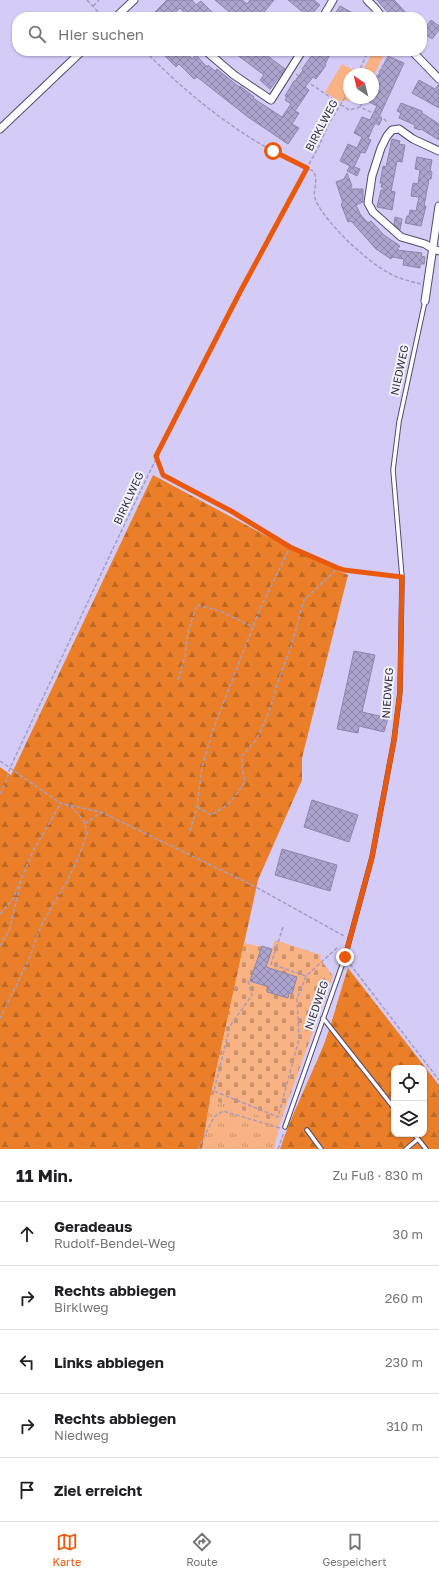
<!DOCTYPE html>
<html lang="de">
<head>
<meta charset="utf-8">
<style>
	:root { --surface:#fff; --page:#f2f2f2; --text:#202124; --muted:#757577; --line:#e0e0e0; --accent:#ea580c }
	body { margin:0; font-family:"Golos Text",sans-serif; background:var(--page); color:var(--text) }
	.controls { position:absolute; right:12px; bottom:12px; display:grid; overflow:hidden; border-radius:8px; box-shadow:0 1px 3px #0004 }
	.controls button { width:36px; height:36px; display:grid; place-items:center; padding:0; border:0; border-bottom:1px solid var(--line); background:var(--surface); color:var(--text); font:20px sans-serif }
	.compass { position:absolute; left:343px; top:68px; width:36px; height:36px; border-radius:50%; background:var(--surface); box-shadow:0 1px 3px #0004; rotate:325deg }
	.stop { position:absolute; width:12px; height:12px; margin:-9px; border:3px solid #ea580c; border-radius:50%; background:#fff }
	.stop.end { background:#ea580c; border-color:#fff; box-shadow:0 1px 4px #0008 }
	.list { margin:0; padding:0; list-style:none }
	h2 { display:flex; justify-content:space-between; align-items:center; height:52px; margin:0; padding:0 16px; font-size:17px }
	h2 small { font-size:13px; font-weight:400; color:var(--muted) }
	.list li { display:grid; grid-template-columns:26px 1fr auto; gap:12px; align-items:center; box-sizing:border-box; height:64px; padding:0 16px; border-top:1px solid var(--line) }
	.list b { display:block; font-size:15px; white-space:nowrap }
	.list p { margin:0; font-size:13px; white-space:nowrap; color:var(--muted) }
	.list em { font-size:13px; font-style:normal; color:var(--muted) }
	.icon { flex:none; width:22px; height:22px; fill:none; stroke:currentColor; stroke-width:2; stroke-linecap:round; stroke-linejoin:round }
	.map { position:relative; flex:none; width:439px; height:1149px; overflow:hidden }
	.search { position:absolute; background:var(--surface); box-shadow:0 1px 3px #0004; left:12px; right:12px; top:12px; height:44px; display:flex; align-items:center; gap:10px; box-sizing:border-box; padding:0 14px; border-radius:16px; color:var(--muted); font-size:15px }
	.sheet { height:372px; background:var(--surface) }
	nav { display:flex; justify-content:space-around; align-items:center; box-sizing:border-box; height:56px; border-top:1px solid var(--line); background:var(--surface); font-size:11px; color:var(--muted) }
	nav a { display:grid; justify-items:center; gap:2px }
	nav .on { color:var(--accent) }
	.map>svg:first-child { display:block }
	.grass { fill:url(#grass-tufts) }
	.forest { fill:url(#forest-firs); fill-rule:evenodd }
	.cemetery { fill:url(#cemetery-stones) }
	.park { fill:#f9b283 }
	.building { fill:url(#building-cross-hatch); stroke:#8d85ad }
	.lines { fill:none; stroke-linecap:round; stroke-linejoin:round }
	.lane-casing { stroke:#534b6f; stroke-width:5.5 }
	.street-casing { stroke:#534b6f; stroke-width:9 }
	.path { stroke:#a59ec1; stroke-width:1.5; stroke-dasharray:4 2; stroke-linecap:butt }
	.lane { stroke:#fff; stroke-width:3.5 }
	.street { stroke:#fff; stroke-width:7 }
	.route { stroke:#ea580c; stroke-width:5 }
	.labels { text-anchor:middle; dominant-baseline:central; stroke-width:4; stroke-linejoin:round; paint-order:stroke }
	.street-label { font-size:11px; fill:#373445; stroke:#f4f2fb }
</style>
</head>
<body>
<div class="map">
<svg width="439" height="1149" viewBox="0 0 439 1149">
	<defs>
		<pattern id="grass-tufts" width="24" height="20" patternUnits="userSpaceOnUse"><rect width="24" height="20" fill="#f9b283"/><path d="M3 7l-1-3M5 7V3M7 7l1-3M15 17l-1-3M17 17v-4M19 17l1-3" fill="none" stroke="#ca926d"/></pattern>
		<pattern id="forest-firs" width="22" height="20" patternUnits="userSpaceOnUse"><rect width="22" height="20" fill="#eb7f29"/><path d="M5 1l3.5 6h-7zM16 11l3.5 6h-7z" fill="#bf6925"/></pattern>
		<pattern id="cemetery-stones" width="16" height="16" patternUnits="userSpaceOnUse"><rect width="16" height="16" fill="#f9b283"/><path d="M2 7V4a2 2 0 0 1 4 0v3zM10 15v-3a2 2 0 0 1 4 0v3z" fill="#ca926d"/></pattern>
		<pattern id="building-cross-hatch" width="8" height="8" patternUnits="userSpaceOnUse"><rect width="8" height="8" fill="#aca4cd"/><path d="M0 0l8 8M0 8l8-8" fill="none" stroke="#8d86a8"/></pattern>
	</defs>
	<rect width="100%" height="100%" fill="#d4ccf7"/>
	<path class="grass" d="M210,1099L280,1123L274,1149H207L202,1148Z"/>
	<path class="forest" d="M153,475L291,549L348,575L302,758V780L258,880L210,1099L202,1149H0V767L11,775Z
		M348,968L439,1085V1149H280C292,1113 310,1079 324,1044C333,1020 340,992 348,968ZM394,1068H424V1134H394Z"/>
	<path class="cemetery" d="M275,940L321,955L320,959L333,976L280,1123L210,1099L244,943L272,949Z"/>
	<path class="park" d="M372,53L383,57L373,77V74H349V98H362L361,100L339,101L325,92L342,64L361,74Z"/>
	<path class="building" d="M167,0H192L196,5L201,1L217,17H188L180,8L170,17H158L154,13Z
		M215,0H242L247,4L250,0H274L260,17H235Z
		M288,0H314L320,5L309,17Z
		M377,0H394L410,17H392Z
		M340,6L360,17H333Z
		M431,20L439,26V30L432,39L422,32Z
		M168,51H185L192,59L196,55L207,67L208,65L215,71L217,69L239,87L240,86L254,97L253,98L282,117L291,104L285,100L287,97L285,96L294,81H295L303,70L302,69L315,51H332L325,64L326,65L316,79L313,77L305,87L309,90L295,111L299,113L292,124L299,128L288,144L248,117L197,77L194,79L179,64L176,67L164,55Z
		M232,51H261L285,69L270,89L260,80L264,75Z
		M388,56L404,63L379,117L382,119L379,125L375,123L368,139L371,140L365,153L361,152L354,167L360,169L357,176L347,171L350,166L340,161L348,144L357,148L362,137L354,133L362,117L370,120L377,106L361,98H373V87Z
		M419,80L435,89L439,84V108L412,93Z
		M401,103L422,111V113L439,124V140L421,129L420,130L414,128L415,125L399,118L401,113L397,111Z
		M392,139L400,141L399,144L405,145L402,162L397,161L391,191L395,192L392,210L377,207L381,190H387L381,187L382,183H380L383,166L386,167Z
		M417,157L432,160L430,171L432,172L431,179H429L424,206H426L421,226L405,223L407,216H409L410,210L416,211L419,197L411,196L413,183L418,184L420,170L415,169Z
		M347,173L352,186L350,189H363V202L356,205L360,214L368,223L371,221L384,235L400,246L397,250L422,253L421,256L425,257L424,264H420V268L403,265L404,259L392,257L391,259L376,249L351,221L348,222L341,204L343,203L336,182L344,179Z
		M395,217L402,219L400,230L394,224Z
		M354,651L375,655L362,712L388,718L384,732L359,726L358,733L337,729Z
		M312,800L358,815L349,842L304,827Z
		M282,849L337,865L330,891L275,875Z
		M262,946L272,949L266,967L297,977L292,994L289,993L288,998L267,992L269,987L250,981Z"/>
	<g class="lines">
		<defs>
			<path id="lane" d="M323,1018L394,1108
				M285,1127L345,957L372,857L394,740L400,692L402,577L393,470L399,422L425,301
				M307,1130L321,1149
				M414,1134L426,1149
				M406,1149L418,1139"/>
			<path id="street" d="M367,0L375,8L382,17
				M116,17L134,0
				M323,17L333,0
				M206,51L234,75L271,100L302,51
				M412,51L439,79
				M0,129L82,51
				M439,151L413,139L399,129L392,130L387,136L381,148L372,176L368,203L373,212L401,237L425,244L433,249L439,251
				M425,301L439,206"/>
		</defs>
		<use href="#lane" class="lane-casing"/>
		<use href="#street" class="street-casing"/>
		<path class="path" d="M87,0L103,17
			M93,6L99,0
			M145,51C175,82 209,111 246,135C267,149 290,160 313,171C320,181 311,191 316,201C327,224 366,261 389,273C399,279 410,281 421,284
			M296,74L349,110L360,107L383,118L388,123
			M358,74L368,51
			M373,83L391,51
			M360,107L365,98
			M156,456L163,475L231,511L290,547L338,568L344,570L397,576
			M178,680L185,657L188,631L197,605L220,611L253,627
			M0,761L60,803L101,812L254,886L344,936
			M0,794L6,781L10,768C108,559 204,349 318,148L328,125L349,91
			M197,807L211,815L228,805L245,782L242,768V756L256,740L269,712L280,675L291,647L304,600L338,568
			M85,824L101,812
			M190,831L197,807L202,767L213,730L259,611L290,547
			M0,914L13,899L33,851L61,803
			M283,927L271,964L306,976L338,947
			M0,946L9,931L21,882
			M350,964L439,1080
			M248,981L252,995L230,1026L214,1091L278,1117L299,1039L297,999L306,976
			M0,1019L30,957L39,930L52,906L66,883L79,856L87,834L84,821L72,807L66,805
			M198,1149L214,1117L223,1111L280,1128
			M278,1149L284,1132"/>
		<use href="#lane" class="lane"/>
		<use href="#street" class="street"/>
	</g>
	<g class="lines">
		<path class="route" d="M273,151L307,168L239,294L156,456L163,475L231,511L290,547L338,568L344,570L402,577L400,692L394,740L372,857L345,957"/>
	</g>
	<g class="labels">
		<g class="street-label">
			<text transform="translate(321 125) rotate(-62)">BIRKLWEG</text>
			<text transform="translate(399 370) rotate(-78)">NIEDWEG</text>
			<text transform="translate(128 498) rotate(-65)">BIRKLWEG</text>
			<text transform="translate(387 693) rotate(-86)">NIEDWEG</text>
			<text transform="translate(316 1005) rotate(-71)">NIEDWEG</text>
		</g>
	</g>
</svg>
<div class="controls">
<button><svg class="icon" aria-label="locate" viewBox="0 0 24 24"><circle cx="12" cy="12" r="6"/><path d="M12 2v4M12 18v4M2 12h4M18 12h4"/></svg></button>
<button><svg class="icon" aria-label="layers" viewBox="0 0 24 24"><path d="M12 4l9 5-9 5-9-5zM3 14l9 5 9-5"/></svg></button>
</div>
<svg class="compass" viewBox="-18 -18 36 36"><path d="M0-13l5 13h-10z" fill="#e53935"/><path d="M0 13l5-13h-10z" fill="#757577"/></svg>
<div class="stop" style="left:273px;top:151px"></div>
<div class="stop end" style="left:345px;top:957px"></div>
<div class="search"><svg class="icon" aria-label="search" viewBox="0 0 24 24"><circle cx="10" cy="10" r="6"/><path d="M15 15l6 6"/></svg>Hier suchen</div>
</div>
<section class="sheet">
<h2>11 Min.<small>Zu Fuß · 830 m</small></h2>
<ul class="list">
<li><svg class="icon" aria-label="ahead" viewBox="0 0 24 24"><path d="M12 20V5M6 11l6-6 6 6"/></svg><div><b>Geradeaus</b><p>Rudolf-Bendel-Weg</p></div><em>30 m</em></li>
<li><svg class="icon" aria-label="right" viewBox="0 0 24 24"><path d="M7 20v-9h11M14 6l5 5-5 5"/></svg><div><b>Rechts abbiegen</b><p>Birklweg</p></div><em>260 m</em></li>
<li><svg class="icon" aria-label="left" viewBox="0 0 24 24"><path d="M17 20v-9H6M10 6l-5 5 5 5"/></svg><div><b>Links abbiegen</b></div><em>230 m</em></li>
<li><svg class="icon" aria-label="right" viewBox="0 0 24 24"><path d="M7 20v-9h11M14 6l5 5-5 5"/></svg><div><b>Rechts abbiegen</b><p>Niedweg</p></div><em>310 m</em></li>
<li><svg class="icon" aria-label="arrive" viewBox="0 0 24 24"><path d="M6 21V4h12l-3 4 3 4H6"/></svg><div><b>Ziel erreicht</b></div></li>
</ul>
</section>
<nav>
<a class="on"><svg class="icon" aria-label="map" viewBox="0 0 24 24"><path d="M3 6l6-2 6 2 6-2v14l-6 2-6-2-6 2zM9 4v14M15 6v14"/></svg>Karte</a>
<a><svg class="icon" aria-label="directions" viewBox="0 0 24 24"><path d="M12 3l9 9-9 9-9-9zM9 14v-3h6M13 9l2 2-2 2"/></svg>Route</a>
<a><svg class="icon" aria-label="saved" viewBox="0 0 24 24"><path d="M7 4h10v16l-5-4-5 4z"/></svg>Gespeichert</a>
</nav>
</body>
</html>
